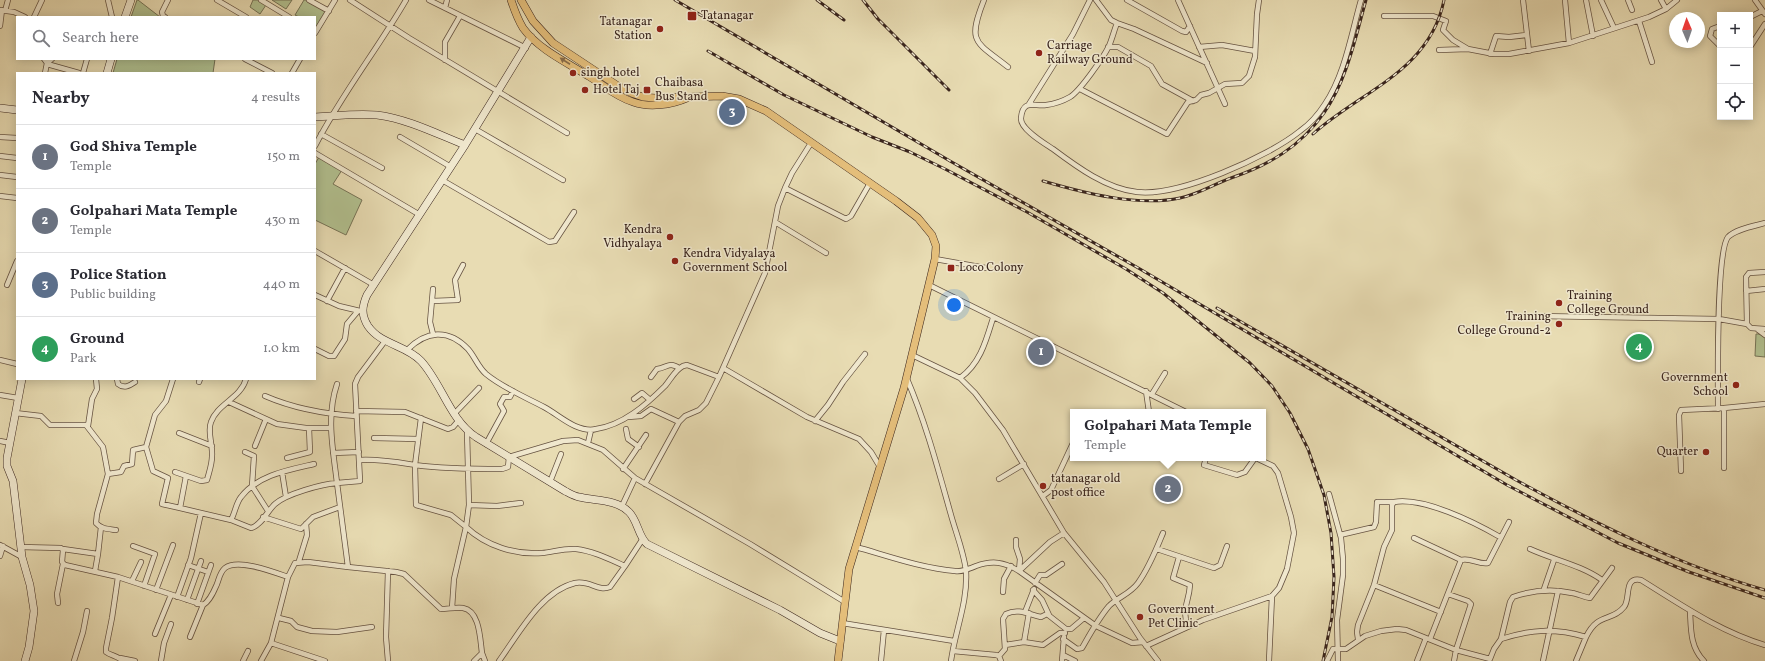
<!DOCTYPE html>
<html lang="en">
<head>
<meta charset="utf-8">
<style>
	:root { --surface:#fff; --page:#f7f7f7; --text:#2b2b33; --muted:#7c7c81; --line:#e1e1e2; --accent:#8f2418 }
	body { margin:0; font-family:Vollkorn,serif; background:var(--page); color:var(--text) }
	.controls { position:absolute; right:12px; top:12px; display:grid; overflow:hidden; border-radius:0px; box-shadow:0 2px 10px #0003 }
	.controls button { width:36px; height:36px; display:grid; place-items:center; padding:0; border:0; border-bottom:1px solid var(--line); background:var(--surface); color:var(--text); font:20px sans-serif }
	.compass { position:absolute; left:1669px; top:12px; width:36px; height:36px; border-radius:50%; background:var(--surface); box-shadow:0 2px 10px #0003; rotate:358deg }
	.you { position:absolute; left:954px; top:305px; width:14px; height:14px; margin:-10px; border:3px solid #fff; border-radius:50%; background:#1a73e8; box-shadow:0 0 0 6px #1a73e833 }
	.badge { display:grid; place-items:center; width:26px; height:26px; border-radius:50%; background:var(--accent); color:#fff; font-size:13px; font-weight:700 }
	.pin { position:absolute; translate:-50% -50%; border:2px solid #fff; box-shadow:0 1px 4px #0006 }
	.popup { position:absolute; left:1070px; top:409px; width:196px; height:52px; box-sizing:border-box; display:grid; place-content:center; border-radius:0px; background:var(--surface); filter:drop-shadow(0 1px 3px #0005); font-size:13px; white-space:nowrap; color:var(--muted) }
	.popup b { font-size:15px; color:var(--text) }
	.popup::after { content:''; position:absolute; left:50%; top:100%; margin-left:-8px; border:8px solid transparent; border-top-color:var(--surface) }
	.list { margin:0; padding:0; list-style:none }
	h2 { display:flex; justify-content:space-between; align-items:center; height:52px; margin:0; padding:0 16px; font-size:17px }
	h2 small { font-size:13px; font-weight:400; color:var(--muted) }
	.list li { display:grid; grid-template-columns:26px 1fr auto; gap:12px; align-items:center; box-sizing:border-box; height:64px; padding:0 16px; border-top:1px solid var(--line) }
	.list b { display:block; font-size:15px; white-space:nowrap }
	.list p { margin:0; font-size:13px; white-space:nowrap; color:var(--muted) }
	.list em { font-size:13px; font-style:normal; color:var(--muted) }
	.icon { flex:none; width:22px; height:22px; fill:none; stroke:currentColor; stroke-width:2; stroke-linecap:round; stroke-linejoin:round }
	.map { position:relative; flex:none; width:1765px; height:661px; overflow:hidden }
	.search { position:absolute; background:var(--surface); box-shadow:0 2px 10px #0003; left:16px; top:16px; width:300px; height:44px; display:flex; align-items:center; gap:10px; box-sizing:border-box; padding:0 14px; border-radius:0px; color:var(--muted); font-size:15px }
	.panel { position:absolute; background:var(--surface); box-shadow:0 2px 10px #0003; left:16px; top:72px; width:300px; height:308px; border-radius:0px }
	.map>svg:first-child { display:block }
	.green { fill:#b2c190; stroke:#767356 }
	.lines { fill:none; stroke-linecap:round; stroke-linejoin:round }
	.street-casing { stroke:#665342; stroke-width:6 }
	.secondary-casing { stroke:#3a251d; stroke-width:8 }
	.primary-casing { stroke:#3a251d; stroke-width:8 }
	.street { stroke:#f0e8ce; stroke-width:4.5 }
	.secondary { stroke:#f0e8ce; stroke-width:7 }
	.primary { stroke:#e4be7a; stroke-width:7 }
	.rail-casing { stroke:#3a251d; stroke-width:3 }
	.rail { stroke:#f0e8ce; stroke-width:1.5; stroke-dasharray:4.5; stroke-linecap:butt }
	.oneway { fill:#866a47 }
	.poi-dot { fill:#8f2418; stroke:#f0e8ce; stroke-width:1.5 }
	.labels { text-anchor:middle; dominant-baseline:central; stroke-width:3; stroke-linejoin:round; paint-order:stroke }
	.poi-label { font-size:12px; fill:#3a251d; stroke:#f0e8ce; text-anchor:start }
</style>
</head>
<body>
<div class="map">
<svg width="1765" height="661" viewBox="0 0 1765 661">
	<rect width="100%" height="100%" fill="#e8dcb3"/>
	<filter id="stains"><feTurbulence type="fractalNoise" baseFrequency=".005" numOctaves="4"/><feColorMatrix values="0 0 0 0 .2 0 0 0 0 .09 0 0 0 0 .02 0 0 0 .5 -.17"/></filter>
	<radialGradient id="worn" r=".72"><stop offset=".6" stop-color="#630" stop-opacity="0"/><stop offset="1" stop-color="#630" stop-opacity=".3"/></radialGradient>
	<path class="green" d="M137,0H138L160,17H131Z
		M253,0H265L268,2L260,14L250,7Z
		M272,0H292L286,9Z
		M304,0H313L331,10L320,29L315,26V17H299L295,15Z
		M117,59H215L213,73H113Z
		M319,157L342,170L333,184L362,200L346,235L315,220V164Z
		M1756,334H1765V357L1755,356Z"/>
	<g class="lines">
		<defs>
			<path id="street" d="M108,0L112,17
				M217,0L246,17
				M261,0L289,17
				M309,0L329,11
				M350,0L409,38L567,133
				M429,0L526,48
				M984,0C967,43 975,41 1008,67
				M1096,0L1111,20L1117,23L1134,29L1207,63
				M1127,0L1182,31L1186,32L1190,26
				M1178,0L1225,104
				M1523,0L1529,51
				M1565,0L1569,43
				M1586,0L1593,36
				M1601,0L1614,28
				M1628,0L1632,10
				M1661,0L1666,9
				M1755,0L1765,14
				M445,8L447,0
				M0,10L14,12L25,17
				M5,11L8,0
				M1384,16H1433L1446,21L1443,30L1453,40L1468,49
				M34,17L42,0
				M165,17L163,16L162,12L168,0
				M1750,17L1762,11
				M1639,21L1652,62
				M1117,23C1114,31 1112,39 1109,46C1103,58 1080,91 1070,97C1063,101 1054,104 1046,105C1035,107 1023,98 1021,118C1020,129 1044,143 1053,149C1077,167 1107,189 1137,192C1178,197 1268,157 1300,131C1310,124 1318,115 1325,104C1345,74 1351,35 1361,0
				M0,26L2,10
				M1720,26L1712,29L1710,36L1720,46
				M315,33L335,0
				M1108,47H1118L1151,66L1162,84L1193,101
				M1199,47L1222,45L1255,51
				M1750,47L1765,24
				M1439,50L1468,49L1494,54H1509L1569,43L1649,17L1666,9L1677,0
				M1490,54L1496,36L1509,37L1527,35
				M44,59L47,63L45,73
				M245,59L272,73
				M445,60V42L460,16
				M47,63L52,59
				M47,64L79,73
				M83,73L87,59
				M292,73L300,59
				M1080,89L1167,134L1188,102L1196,100L1201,95L1209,93L1225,84L1242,83L1249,76L1255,57L1257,14L1259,0
				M1029,104L1073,34L1090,0
				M475,129L563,180
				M321,134L382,168
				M0,137L17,138
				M400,137L451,167
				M315,146C341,95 377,50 406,0
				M315,153L420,215
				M0,156L17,158
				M0,175L17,177
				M442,180L549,242L555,241L574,212
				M785,188L846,219L851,216L870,183
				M0,196L17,198
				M775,222L826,253
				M315,251L374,285
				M935,259L986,268
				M1765,272L1749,273L1746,277L1747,324L1751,328L1765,329
				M7,285L17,261
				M929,285L1186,412
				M433,289L430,322L433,334
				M1746,291L1765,289
				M315,295L339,306L360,311
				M327,301L345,268
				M432,301L458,300L455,280L463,265
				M1537,316L1719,319L1747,324
				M1757,329L1765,335
				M385,341L358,377L355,384L360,481L337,483L348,567L396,572L404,574L441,609C448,609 456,607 463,608C480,611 480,639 482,653L474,661
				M315,349L329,356H334L345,339L347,324L358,311
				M407,350C426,331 448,328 468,349C475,357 478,367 486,374C503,388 525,397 544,407C555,413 564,421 575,426C582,429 589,431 596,429C623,425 646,405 665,386C671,379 675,370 683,366L687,365L719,377
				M912,355L960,378L975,393L1003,430L1064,533L1104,582L1140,638L1158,661
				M0,360L17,364
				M723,368L807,417L859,439L871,452L880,467
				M651,377L657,369C667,368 669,361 679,368
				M960,378C980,364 986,341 993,318
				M117,379L118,384C124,389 129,386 135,382
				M907,379C926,423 938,469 951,515C956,533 964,553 966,571C968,602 955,631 951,661
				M199,382L200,379
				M1146,391L1149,412
				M1152,394L1165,373
				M0,395L18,398
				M265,396C295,409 324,414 356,416
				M634,399L642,393L649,399
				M229,402L277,424L306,428H330
				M1724,408V468
				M1718,409C1718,382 1716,252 1728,237C1736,229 1754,226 1765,223
				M356,411L405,412L448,429L453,427L459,420
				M15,413L41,416L50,425H86L103,447L108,474L121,472L124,466L132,464L133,450L146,447L155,415L166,401L173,379
				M455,413L479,388
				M628,417L641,416L651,409L679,422
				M421,418L415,465L416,505L451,515L466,527L454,579L452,608
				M815,421L828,405L843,382L865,354
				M88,426L92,399L97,389L96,379
				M626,429L628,439L639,447
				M467,432L469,505L466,527C486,546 515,555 542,553C553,552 564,548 576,549C593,551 609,559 625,566L642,540
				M179,433L212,446
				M374,438L418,439
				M0,441L10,443
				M588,443L591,430
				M486,444L504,411L500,404L504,397H510L513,391
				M255,446L266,419
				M146,447L153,471L168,478L162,504L180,508
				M245,452L254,456L252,486L268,511
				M333,453L359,452
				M287,458L310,452L309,428
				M1206,458L1204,465L1237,475L1245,472L1255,458
				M1256,458L1273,466L1278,473L1291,517L1294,533L1287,569L1279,588L1272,596L1269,661
				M360,460C379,459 396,462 415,465C444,469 473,469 502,469L508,467L509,457L563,441L578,440L603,450L635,478L750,544L845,602
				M623,469L646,435
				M1681,471L1679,415L1681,410L1724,408L1765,404
				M175,472L201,481L207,480C209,472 212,465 212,456C213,445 207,432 211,422C217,404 241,398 246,379
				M282,472L286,497
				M108,474L97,514L96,523C101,529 108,529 116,530
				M186,476L180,508L231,520L251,528C261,526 268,510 275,504C286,494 322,484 337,483C333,449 326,417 337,384
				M999,479L1024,464
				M550,482L561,454
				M645,484L679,422L685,416L699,410L706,403L719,377L765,273L778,206L785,188L792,173L811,143
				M1329,494L1341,538L1343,559V575L1337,620L1338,661
				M1043,496L1051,490L1073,443
				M469,505L497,506L521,503
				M622,506L635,478
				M263,517L301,529L313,517L340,507
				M231,520C235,513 236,503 241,497C258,475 288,470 314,464
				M1340,535L1374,527L1376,522L1377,502H1394
				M1414,538L1461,560
				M1016,540V547L1020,559L1019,571
				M0,545L22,557
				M133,546L155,554L144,586
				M20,547L61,548L63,550L62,562L65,565L118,577L112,618L106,648V652C111,656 119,656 122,661
				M856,547C888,556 921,568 955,571C962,572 969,569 976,566C993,560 1004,562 1019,571L1096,626L1132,643L1143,642
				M63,549L98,554L101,527
				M1157,549L1214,568L1220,565L1227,546
				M1530,549C1554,560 1581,565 1602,580
				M0,556L3,546
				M1179,557L1173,578L1190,585C1189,603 1181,608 1188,627
				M299,561L307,535L306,524
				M188,565L208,572
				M95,571L98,554
				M388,571L386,637L388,661
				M1019,571L1050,542L1064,533
				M118,577L203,605C210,601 214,591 217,584C219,579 220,572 225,568C238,558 274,572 288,577
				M132,581L141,562
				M1035,583L1040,575H1046L1062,564
				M1374,585L1441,612
				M1544,589L1554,560
				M156,590L173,545
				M1033,590L1042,600L1049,615
				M1003,592L1004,579L1011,566
				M177,597L191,558L201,513
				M187,600L201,561
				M58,603L57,594L63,564
				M197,604L211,565
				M1690,611C1691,629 1690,647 1704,661
				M1025,612L1034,589
				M279,618L291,621L297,627L312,631L337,632L372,627
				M842,623L954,641
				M155,634L171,595
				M190,637L203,605
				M1586,637C1598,612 1612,622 1624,607C1631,599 1623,576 1641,580C1680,604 1720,632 1765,645
				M1063,639L1077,649L1082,648C1090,634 1098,619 1109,606C1118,597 1130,594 1138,583C1149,568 1156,550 1163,533
				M1358,639L1357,632L1358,625L1374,585L1384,547L1392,530V505L1394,502C1424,497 1474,522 1500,537
				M1430,639L1461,560C1470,557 1479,565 1488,563L1509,522
				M1501,639L1510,602L1513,597C1533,590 1551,588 1572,593C1578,594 1584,597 1590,598L1612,568
				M1024,642L1043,645L1060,633H1065
				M271,643L325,661
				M1005,645L1024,642L1029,613
				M1146,646L1203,620L1272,596
				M953,651L996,655L999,656L1001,661
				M482,653L485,661
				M1063,655L1075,661
				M999,656L1005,649L1003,619L1006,614C1018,608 1028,614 1041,617L1047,614L1066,629H1071L1084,618
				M120,658L135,661
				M74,661L83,632L87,611
				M161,661L164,643L171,624
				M243,661L248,651
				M261,661L271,643L288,577L295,563L308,562L348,567
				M499,661C518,635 541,591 575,583C590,580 598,592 610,587L625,566
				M881,661L884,630
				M1062,661L1064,637
				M1327,661L1333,649H1346L1365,636L1381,631L1397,629L1406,630L1456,650L1471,604L1468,601L1448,594
				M1417,661L1426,638
				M1454,661L1456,650L1490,659L1494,649L1501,639C1532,629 1555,628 1586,637L1576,661
				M1543,661L1558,591"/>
			<path id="secondary" d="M125,17L131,0
				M531,37L465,145L367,295C362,306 361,315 368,326C381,345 406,345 421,361C442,384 450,420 476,437L565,491C569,493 574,496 579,497C596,501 616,499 629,512C638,521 638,536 647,544L780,610L820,633L840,641
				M107,73L111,59
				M0,108L17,110
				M315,117C336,116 356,113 377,115C408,119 437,134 465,145
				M22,379L7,458V466L13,481L22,557L30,585L34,611L29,647L25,661"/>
			<path id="primary" d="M511,0C514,9 518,20 523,28C539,50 568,63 590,77C604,86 617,97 633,102C649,108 671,105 687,98
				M521,0L533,21L553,43L618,86L634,94L643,97L655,98L722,96L739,99L766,111L896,201L918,218L932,235L936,246L935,259L904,388L849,569L838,661"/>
		</defs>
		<use href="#street" class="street-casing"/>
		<use href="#secondary" class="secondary-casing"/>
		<use href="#primary" class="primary-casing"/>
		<use href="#street" class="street"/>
		<use href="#secondary" class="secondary"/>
		<use href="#primary" class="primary"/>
		<defs>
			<path id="rail" d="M675,0L950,161L1140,269L1507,485L1618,543L1689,572L1765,598
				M817,0L844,20
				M863,0L878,19L949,90
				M708,51L784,95L872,137L910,152L945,169L1027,212L1126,269L1163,293L1250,363L1272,386L1290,413L1308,449L1324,495L1331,533L1334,577L1332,617L1323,661
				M1313,134C1361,91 1430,71 1444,0
				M1043,181C1084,193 1138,207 1180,198C1199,194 1214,184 1231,178C1269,165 1300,147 1324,113C1347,80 1355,39 1366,0
				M1217,308L1516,480C1595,523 1678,565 1765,590"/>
		</defs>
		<use href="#rail" class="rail-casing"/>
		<use href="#rail" class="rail"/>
	</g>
	<defs><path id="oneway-solid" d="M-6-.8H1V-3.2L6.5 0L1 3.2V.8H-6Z"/></defs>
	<use class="oneway" href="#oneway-solid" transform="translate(565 61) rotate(-147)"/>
	<g class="poi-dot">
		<rect x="687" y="11" width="10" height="10" rx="2"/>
		<circle cx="660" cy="29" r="4"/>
		<circle cx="1039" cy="53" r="4"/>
		<circle cx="573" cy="73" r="4"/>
		<circle cx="585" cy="90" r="4"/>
		<rect x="643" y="86" width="8" height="8" rx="2"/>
		<circle cx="670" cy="237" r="4"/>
		<circle cx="675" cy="261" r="4"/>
		<rect x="947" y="264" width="8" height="8" rx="2"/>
		<circle cx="1559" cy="303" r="4"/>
		<circle cx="1559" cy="324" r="4"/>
		<circle cx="1736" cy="385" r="4"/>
		<circle cx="1706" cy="452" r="4"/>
		<circle cx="1043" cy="486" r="4"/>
		<circle cx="1140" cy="617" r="4"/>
	</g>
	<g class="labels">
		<g class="poi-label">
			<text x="701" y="16">Tatanagar</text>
			<text x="652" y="22" text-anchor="end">Tatanagar<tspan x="652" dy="14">Station</tspan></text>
			<text x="1047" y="46">Carriage<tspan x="1047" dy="14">Railway Ground</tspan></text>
			<text x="581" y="73">singh hotel</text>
			<text x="655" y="83">Chaibasa<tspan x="655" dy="14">Bus Stand</tspan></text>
			<text x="593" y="90">Hotel Taj</text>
			<text x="662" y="230" text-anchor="end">Kendra<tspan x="662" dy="14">Vidhyalaya</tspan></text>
			<text x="683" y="254">Kendra Vidyalaya<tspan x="683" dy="14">Government School</tspan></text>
			<text x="959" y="268">Loco Colony</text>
			<text x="1567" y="296">Training<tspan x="1567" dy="14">College Ground</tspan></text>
			<text x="1551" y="317" text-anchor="end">Training<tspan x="1551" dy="14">College Ground-2</tspan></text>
			<text x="1728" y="378" text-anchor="end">Government<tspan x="1728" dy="14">School</tspan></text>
			<text x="1698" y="452" text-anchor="end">Quarter</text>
			<text x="1051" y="479">tatanagar old<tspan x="1051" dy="14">post office</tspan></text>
			<text x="1148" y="610">Government<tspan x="1148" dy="14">Pet Clinic</tspan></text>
		</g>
	</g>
	<rect width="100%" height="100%" filter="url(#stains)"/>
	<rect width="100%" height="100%" fill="url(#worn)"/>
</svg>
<div class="controls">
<button>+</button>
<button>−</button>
<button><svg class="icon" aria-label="locate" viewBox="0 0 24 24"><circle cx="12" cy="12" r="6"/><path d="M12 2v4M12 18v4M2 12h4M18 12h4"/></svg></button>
</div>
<svg class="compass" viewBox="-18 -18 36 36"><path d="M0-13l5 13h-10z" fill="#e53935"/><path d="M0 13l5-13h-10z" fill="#7c7c81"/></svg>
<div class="you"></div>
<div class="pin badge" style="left:1041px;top:352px;background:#6b7280">1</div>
<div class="pin badge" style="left:1168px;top:489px;background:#6b7280">2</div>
<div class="popup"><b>Golpahari Mata Temple</b>Temple</div>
<div class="pin badge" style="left:732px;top:112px;background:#5c6f8a">3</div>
<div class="pin badge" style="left:1639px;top:347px;background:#2e9e5b">4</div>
<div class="search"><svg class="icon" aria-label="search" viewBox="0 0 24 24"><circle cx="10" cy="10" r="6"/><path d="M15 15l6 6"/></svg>Search here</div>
<section class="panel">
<h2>Nearby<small>4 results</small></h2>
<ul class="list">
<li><span class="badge" style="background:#6b7280">1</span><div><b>God Shiva Temple</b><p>Temple</p></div><em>150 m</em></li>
<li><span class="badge" style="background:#6b7280">2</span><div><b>Golpahari Mata Temple</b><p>Temple</p></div><em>430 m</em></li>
<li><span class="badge" style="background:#5c6f8a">3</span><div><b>Police Station</b><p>Public building</p></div><em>440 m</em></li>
<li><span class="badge" style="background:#2e9e5b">4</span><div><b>Ground</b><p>Park</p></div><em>1.0 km</em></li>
</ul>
</section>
</div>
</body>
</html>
